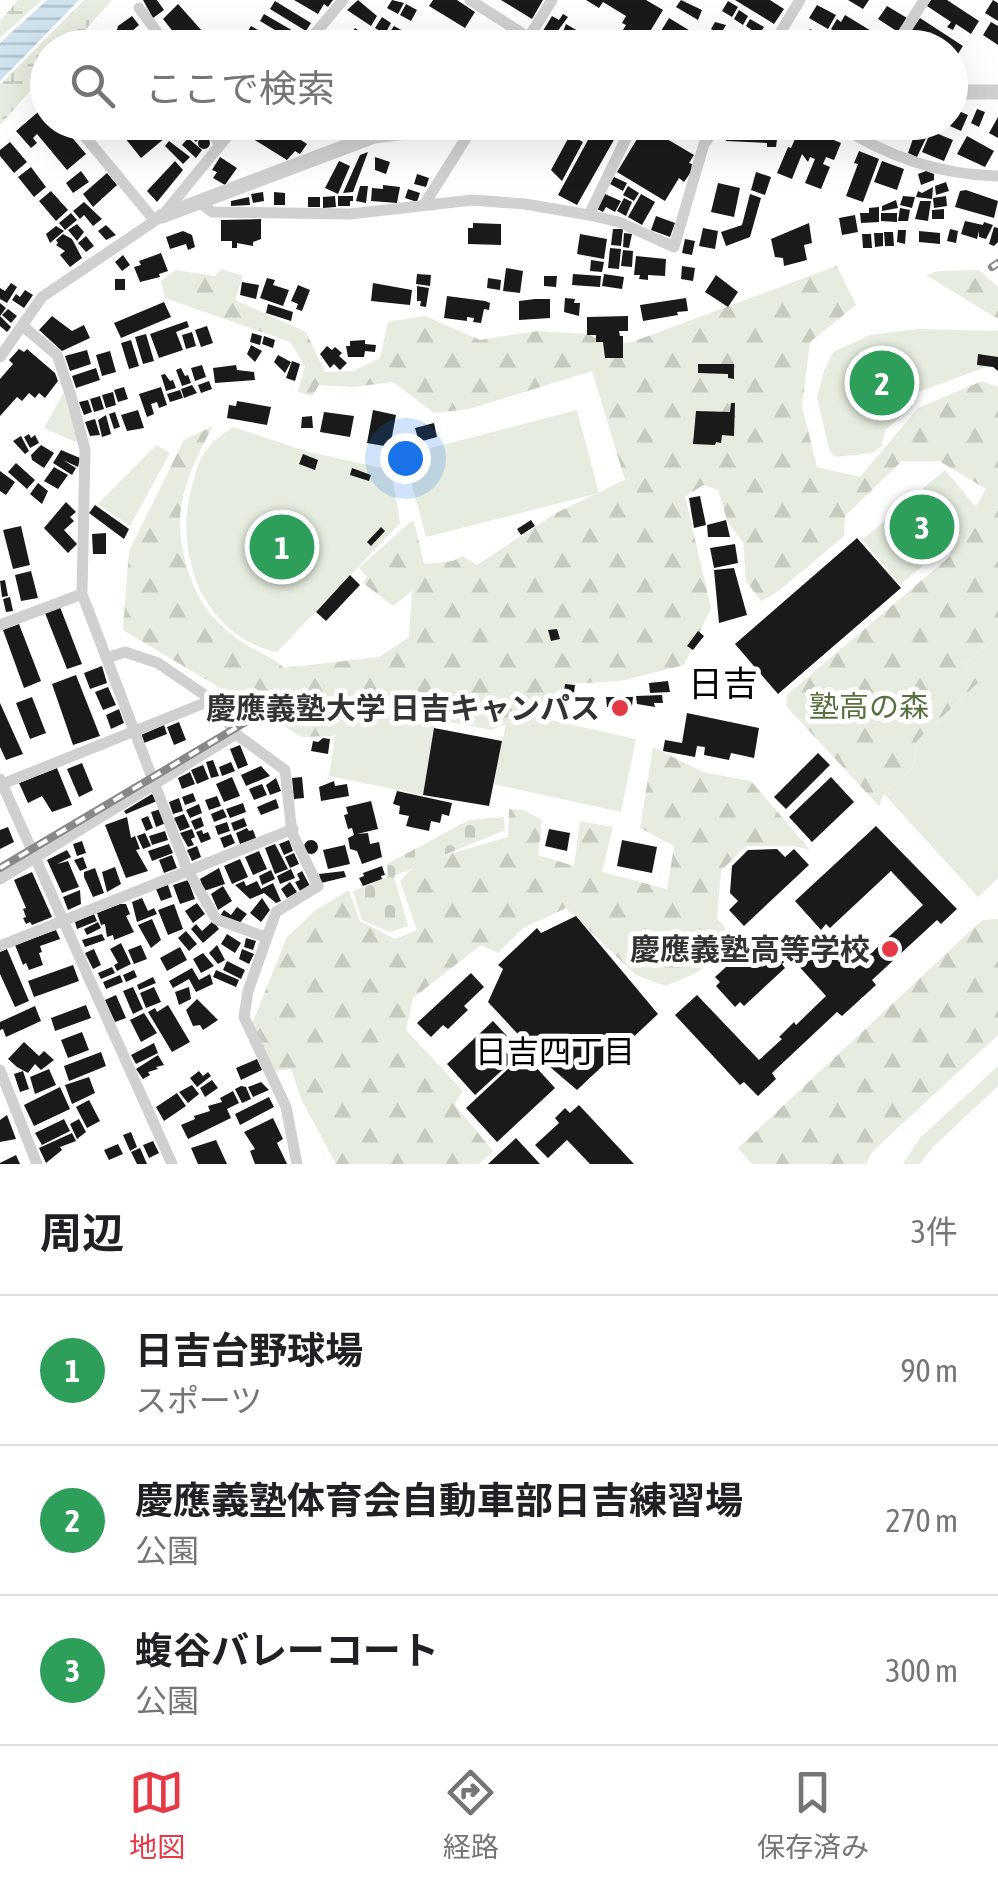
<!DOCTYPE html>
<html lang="ja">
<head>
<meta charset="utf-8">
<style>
	:root { --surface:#fff; --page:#f2f2f2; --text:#202124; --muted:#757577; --line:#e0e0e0; --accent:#e63946 }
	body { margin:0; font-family:"Asap Condensed","Noto Sans JP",sans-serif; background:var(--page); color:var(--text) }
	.you { position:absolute; left:405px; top:458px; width:35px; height:35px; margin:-25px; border:8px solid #fff; border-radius:50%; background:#1a73e8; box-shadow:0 0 0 15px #1a73e833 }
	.badge { display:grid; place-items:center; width:65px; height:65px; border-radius:50%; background:var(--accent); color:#fff; font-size:32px; font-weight:700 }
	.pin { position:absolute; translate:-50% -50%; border:5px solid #fff; box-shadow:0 2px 10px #0006 }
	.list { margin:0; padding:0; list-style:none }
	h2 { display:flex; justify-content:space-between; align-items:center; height:130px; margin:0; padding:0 40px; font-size:42px }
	h2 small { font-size:32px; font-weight:400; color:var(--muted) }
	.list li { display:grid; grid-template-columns:65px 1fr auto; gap:30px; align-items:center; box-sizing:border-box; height:150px; padding:0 40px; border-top:2px solid var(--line) }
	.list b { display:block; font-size:38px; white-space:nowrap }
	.list p { margin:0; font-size:32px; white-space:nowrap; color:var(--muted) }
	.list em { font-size:32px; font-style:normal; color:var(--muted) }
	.icon { flex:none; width:55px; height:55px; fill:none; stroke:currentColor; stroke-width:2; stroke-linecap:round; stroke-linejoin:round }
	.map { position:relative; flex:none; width:998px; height:1164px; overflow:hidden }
	.search { position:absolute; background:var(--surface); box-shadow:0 10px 40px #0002; left:30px; right:30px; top:30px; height:110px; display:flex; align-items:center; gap:25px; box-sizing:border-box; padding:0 35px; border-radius:55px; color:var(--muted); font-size:38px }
	.sheet { height:580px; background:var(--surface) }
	nav { display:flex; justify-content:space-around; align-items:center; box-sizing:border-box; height:140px; border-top:2px solid var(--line); background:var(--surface); font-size:28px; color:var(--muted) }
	nav a { display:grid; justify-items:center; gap:5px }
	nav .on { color:var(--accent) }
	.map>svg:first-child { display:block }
	.forest { fill:url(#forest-firs) }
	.wetland { fill:url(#wetland-marsh) }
	.cemetery { fill:url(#cemetery-stones) }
	.park { fill:#e6ecdf }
	.water { fill:url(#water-rules) }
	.building { fill:#1a1a1a }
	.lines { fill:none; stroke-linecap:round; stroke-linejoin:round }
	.minor { stroke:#d0d0d0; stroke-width:11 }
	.tertiary { stroke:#d0d0d0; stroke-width:15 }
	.rail-casing { stroke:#888; stroke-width:8 }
	.rail { stroke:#fff; stroke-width:4; stroke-dasharray:11; stroke-linecap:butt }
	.poi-dot { fill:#e63946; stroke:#fff; stroke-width:4 }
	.labels { text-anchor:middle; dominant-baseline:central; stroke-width:10; stroke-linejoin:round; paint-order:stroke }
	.park-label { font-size:30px; fill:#56703f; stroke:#fff }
	.poi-label { font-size:30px; font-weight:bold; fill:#333; stroke:#fff; text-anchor:end }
	.neighbourhood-label { font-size:32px; fill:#000; stroke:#fff }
	.quarter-label { font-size:35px; fill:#000; stroke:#fff }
</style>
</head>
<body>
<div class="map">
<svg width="998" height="1164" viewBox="0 0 998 1164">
	<defs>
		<pattern id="forest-firs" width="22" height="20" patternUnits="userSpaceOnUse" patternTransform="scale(2.5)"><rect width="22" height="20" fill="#e6ecdf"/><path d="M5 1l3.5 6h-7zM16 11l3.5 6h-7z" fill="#c6cbc0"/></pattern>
		<pattern id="wetland-marsh" width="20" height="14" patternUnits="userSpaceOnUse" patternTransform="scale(2.5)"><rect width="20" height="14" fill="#e6ecdf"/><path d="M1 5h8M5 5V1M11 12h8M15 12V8" fill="none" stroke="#c6cbc0"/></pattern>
		<pattern id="cemetery-stones" width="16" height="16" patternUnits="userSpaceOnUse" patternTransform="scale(2.5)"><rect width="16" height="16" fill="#e6ecdf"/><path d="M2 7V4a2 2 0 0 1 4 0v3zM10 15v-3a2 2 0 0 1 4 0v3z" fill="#c6cbc0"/></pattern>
		<pattern id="water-rules" width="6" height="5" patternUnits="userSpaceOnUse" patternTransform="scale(2.5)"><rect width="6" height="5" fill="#cfe2ee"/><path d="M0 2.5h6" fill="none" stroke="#b2c2cd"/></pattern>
	</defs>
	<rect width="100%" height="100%" fill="#fff"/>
	<path class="forest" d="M837,266L856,305L810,342L802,406L817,467L860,477L918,408L982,381L998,387V634L965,664L980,681L917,741L914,766L884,794L879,806L786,706L788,694L948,558L986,489L939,461H902L845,516L844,536L776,593L761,601L746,581L743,542L728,523L718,490L704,485L685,496L711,608L684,665L621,681L568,684L515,721L491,730L444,721L426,734L357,716L333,736L302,737L123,630L129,551L184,440L213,426C198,454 181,487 180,520C179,551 193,597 215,619C224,628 234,638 245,644C258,653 272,656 284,668L379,657L409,637L412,591L393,606L363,583L367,577L359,568L410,522L414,521L424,564L453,561L462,556L477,565L556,513L625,480L592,371L469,409L434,413L393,382L354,387L319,385L312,396L298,392L305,366L290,342L165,298L161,281L176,270L215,276L222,269L243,276L235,300L306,332L325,372L353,371L380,358L388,322L425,316L480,340L537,331L588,334L608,345L632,342Z
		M979,270L998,287V319L926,275L939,271Z
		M653,747L703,772L751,781L810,850L794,846H746L721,871L717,918L732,937L698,972L666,986L636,975L566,908L523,928L498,953L481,945L413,998L406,1030L463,1091L454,1104L493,1151L479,1164H336L302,1101L291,1069L275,1071L252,1024L287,937L316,910L349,890L360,921L395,939L417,930L400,881L416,864L508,837L509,809L524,810L542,820L538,855L574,866L580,821L613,827L602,872L667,889L674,846L640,828Z
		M998,919V1035L873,1151L866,1164H752L738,1148L982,920Z"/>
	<path class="wetland" d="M18,0H42L0,38V21Z
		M84,0H112L70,47L48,48L47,72L0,125V85Z"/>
	<path class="cemetery" d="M504,817L505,830L394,876L408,926L390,932L362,920L353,891L388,877L387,864L469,820Z"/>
	<path class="park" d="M918,329L998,331V367H986L913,394L912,407L885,430L882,446L872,453L835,457L829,449L817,397L824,371L833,352L870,335Z
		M65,390L81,437L75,442L44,428Z
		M577,410L599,493L426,537L404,455Z
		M233,427L309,452L391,470L400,523L277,652C202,636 172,551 193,483C196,470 200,457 209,447C215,439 225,433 233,427Z
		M156,445L170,453L130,526L98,504Z
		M945,470L983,515L900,585L862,540Z
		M998,634V878L978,897L884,794L914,766L917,741L980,681L965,664Z
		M340,705L434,728L423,795L329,776Z
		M509,711L636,739L621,812L493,784Z
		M998,1066V1086L932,1148L920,1164H903L920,1138Z"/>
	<path class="water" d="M47,0H79L0,81V43Z"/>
	<path class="building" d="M143,0H157L164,10L153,18Z
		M294,0H333L328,7L324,4L318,14Z
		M358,0L377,16L371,26L347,10Z
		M392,0L404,3L398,14L387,8Z
		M433,0H457L475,12L465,28L429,6Z
		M501,0H543L532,19Z
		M586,0H646L663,10L640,48H622L615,43L626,25L622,23L626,16L603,2L599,8Z
		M681,0L702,10L698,20L676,7Z
		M735,0H770L784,9L774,24Z
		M848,0H869L863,9Z
		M931,0H947L979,21L971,34L956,24L953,30L947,27L951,22L927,6Z
		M993,0L998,3V21L985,13Z
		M275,1L311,23L306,31L270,9Z
		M728,1L738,7L732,17L722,11Z
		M178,4L211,41L205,48H186L163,19Z
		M406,4L417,10L411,21L400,15Z
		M817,5L836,15L828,29L809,18Z
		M887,6L907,18L898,32L878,19Z
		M739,10L748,16L743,25L734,19Z
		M264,14L295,32L290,39L260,21Z
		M563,14L568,17L551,40L541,34L552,16L559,20Z
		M845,15L891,43L889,48H861L831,29L837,19L841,22Z
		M132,16L139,25L124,38L117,30L118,26Z
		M382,17L391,23L385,34L375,28Z
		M669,18L697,35L689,48L661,31Z
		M920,18L963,46L954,60L950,58V48H929L914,38L910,33Z
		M750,19L764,27L759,35L746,26Z
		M715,22L726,25L720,35L711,29Z
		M991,22L998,26V45L983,35Z
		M566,24L590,38L584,48H569L571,45L566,42L564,45L559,42Z
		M251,26L281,43L278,48H252L242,41Z
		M394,26L403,31L396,42L387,36Z
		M355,28L385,48H355L346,42Z
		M810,29L816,32L818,30L841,48H803L799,45Z
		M791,30L801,36L794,46L785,41Z
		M738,35L749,42L745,48L733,44Z
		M110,36L120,44L117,48H103Z
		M146,36L151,45L135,48L137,43Z
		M490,37L508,48H483Z
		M674,43L675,48H653V44Z
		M45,106L48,122H59L86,154L67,170L37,134L33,138L37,143L31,148L16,131Z
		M950,107L968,115L961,131L941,122H950Z
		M977,109L985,112L979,127L971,123Z
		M998,117V138L989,133Z
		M123,122H153L165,138L141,158L117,128Z
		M252,122H273L307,144L300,154L295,151L287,160L245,134Z
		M313,122H346L339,135Z
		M732,122L779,123L776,147H767V143L726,141V135H731Z
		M791,122H800L809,130L841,143L834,160L826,157L823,164L830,167L821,189L805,183L815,159L810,157L808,162L802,154L792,179L777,173L788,147L791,148L795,139L787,134Z
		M862,122H872L865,136L857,132Z
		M886,122H916L907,132Z
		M873,124L881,128L875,140L868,137Z
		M200,126L206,131L196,142L190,136Z
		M645,126L694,155L689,163L692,164L691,172L684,182L679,178L665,201L617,172Z
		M595,127L615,138L577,205L558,195Z
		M931,131L953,140L944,161L922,152Z
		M915,133L926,138L917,157L908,153Z
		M570,135L583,142L562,181L551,170Z
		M967,136L994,151L985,167L957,154Z
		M198 143a6 6 0 1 1 12 0a6 6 0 1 1-12 0Z
		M188,138L202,150L196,158L182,145Z
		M169,141L190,157L183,164L165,146Z
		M10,142L27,162L14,173L0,156V150Z
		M859,151L879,159L863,202L846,196L858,164L854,163Z
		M368,152L353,192L343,193L360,155Z
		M220,157L237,168L225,185L213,178L217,172L212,170Z
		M375,157L390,162L386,174L375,170Z
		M175,161L183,170L157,202L147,191Z
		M339,161L350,166L338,194L325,188Z
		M882,161L904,169L897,190L874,182Z
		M31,167L46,187L34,197L18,177Z
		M81,171L89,182L73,193L66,183Z
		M926,171L934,174V180L921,185L918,174Z
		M756,172L771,177L765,195L751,190Z
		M107,173L117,185L93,207L83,194Z
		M417,174L429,178L426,187L414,184Z
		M614,177L627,183L623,191L610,184Z
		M946,182L949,191L936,195L935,186Z
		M718,183L740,188L734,217L711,212Z
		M383,185L400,187L397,203L371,201L372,188L383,189Z
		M360,186H368L366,203L356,201Z
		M628,186L639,193L634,201L623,195Z
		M933,187L932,199L916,197L918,191L922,193Z
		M408,189L420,193L417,202L405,198Z
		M966,190L998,201L994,218L955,207L960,191Z
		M51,191L68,210L56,221L39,201Z
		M263,192L264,201L253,203L251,194Z
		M274,192L285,193V205H274Z
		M605,194L621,201L615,212L606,207L603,212L597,209Z
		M641,194L655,202L642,225L628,217Z
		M750,194L761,198L750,237L726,246L721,232L742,225Z
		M335,196L336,207L323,208V197Z
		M338,196H353V201H350V206H338Z
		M903,196L915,197L912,208L900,205Z
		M946,196L947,206L934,208L933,198Z
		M249,197L250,205L231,206V201Z
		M308,197H320V207H308Z
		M624,198L632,202L626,216L617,211Z
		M896,200L898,208L882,211V206Z
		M920,201H931L928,221L915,219Z
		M84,202L102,219L93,226L84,215L80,219L73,211Z
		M879,207V222L861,223L860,213H869V208Z
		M900,208L910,210L908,221H898Z
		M944,209V219H932V210Z
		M71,213L77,220L65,230L59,223Z
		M881,213H897V222L881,221Z
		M855,215L858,232L842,235L839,218Z
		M656,216L675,223L670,237L651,230Z
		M261,219V239L253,242V246L237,243V248H232V241H221V220Z
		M965,221L983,225L984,222L993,225L986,239L979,237V231L977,239L961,234Z
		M473,223L501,224V245L468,244V228H473Z
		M809,223L812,243L804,245L807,260L784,266L783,258L775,257L771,239Z
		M77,224L84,232L77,241L68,230Z
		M106,225L116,235L106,240L98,231Z
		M56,226L64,231L50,243L46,234Z
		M994,227L998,228V242L994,246L989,244Z
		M703,228L718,231L715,249L699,246Z
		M613,229H623L621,246L611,245Z
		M950,229L958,231L956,243L947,241Z
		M898,230H906L905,244L897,242Z
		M183,231L192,235L195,247L188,250L186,244L170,249L166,237Z
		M919,231L940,233V244L919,242Z
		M884,232H893L894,246H885Z
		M624,233L632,234L629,248L623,247Z
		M874,233H883V246L875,247Z
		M63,234L72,239L82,258L70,267L60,255L65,251L56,245L58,243L56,240Z
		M580,234L607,239L604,259L577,254Z
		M862,234H871L872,248H863Z
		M86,236L94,246L86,252L78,243Z
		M685,239L695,241L692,255L682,253Z
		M610,248L621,249L619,269L608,268Z
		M623,250L633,251L632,267L621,266Z
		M161,253L168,271L159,274L160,277L140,282L134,267L141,265L139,261Z
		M123,255L130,265L122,271L115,262Z
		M636,256L666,259L665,276L648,275V280L639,279L640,275H634Z
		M591,260L604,262L602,272L590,271Z
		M682,266L695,268L693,281L681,279Z
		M506,268L523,271L520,293L503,291Z
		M417,274L431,275L430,286L416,284Z
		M573,274L601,276L600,287L572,285Z
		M604,274L624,277L622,289L602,286Z
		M716,275L738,292L728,307L705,292Z
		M544,276H557L556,287L544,286Z
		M267,278L275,280L273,285L289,290L283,306L260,298Z
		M488,278L501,280L500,290L487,288Z
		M115,279H125V290H115Z
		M242,282L259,285L256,299L240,295Z
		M11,283L17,287L7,303L0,299V288L5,291Z
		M373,283L412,290L410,305L371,301Z
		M298,285L310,290L302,311L296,309L298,304L291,301Z
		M417,286L429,288L426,307L420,306L421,301H417Z
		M25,290L33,295L24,308L12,300L16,294L20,297Z
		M447,296L485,301L490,303L489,310L484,309L481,323L473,322L474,318L467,317V321L444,318Z
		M565,298L575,299L574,303H580L579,316L564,312Z
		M686,298L688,311L677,312L678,315L643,321L640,305Z
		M535,299H550V318L519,320V301Z
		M164,302L171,317L121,338L114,323Z
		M0,303L6,308L0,316L11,327L7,332L0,326Z
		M268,304L293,312L291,321L266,313Z
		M8,309L17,316L11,323L2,315Z
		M52,316L72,331L84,325L90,338L62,351L39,330Z
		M628,316V331H619L620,336H623V358H605L603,342H596V335H587V317Z
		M187,321L189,327L176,332L183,350L159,358L150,334Z
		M207,326L213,343L201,347L195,330Z
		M192,332L196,346L186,349L182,335Z
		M252,333L262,336L260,345L250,342Z
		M146,334L154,361L143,364L135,337Z
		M264,336L275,340L273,348L262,344Z
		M131,340L139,366L129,369L121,343Z
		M365,340V344L376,345L375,352L365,351L364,357H348L346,346H350V341Z
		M251,345L262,351L255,362L247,354Z
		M327,346L332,350L335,347L342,353L339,356L347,363L340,370L334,364L330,368L320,354Z
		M19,349L24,352L27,349L55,373L58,381L45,398L39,393L35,398L29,393L22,401L17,397L0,416V379L13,364L9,360Z
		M87,350L91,364L70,371L65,356Z
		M110,351L116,372L102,376L96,355Z
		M978,354L998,357V371L993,367L977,365Z
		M278,355L291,362L285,373L274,362Z
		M292,361L300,364L295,381L286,378Z
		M698,364H734V379L728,378V374L698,373Z
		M202,365L206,377L195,381L191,368Z
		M236,365L237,370L254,372L255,380L215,383L213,368Z
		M96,368L100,380L76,388L72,376Z
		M181,368L185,376L188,375L191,383L182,386L176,370Z
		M165,374L170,381L173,380L176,388L166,391L161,375Z
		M209,381L212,389L201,393L198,385Z
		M192,385L197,393L184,398L181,389Z
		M124,387L128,399L118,402L114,390Z
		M161,387L167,405L159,408L157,402L151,404L154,414L147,417L139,394Z
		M180,390L183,398L170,402L167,394Z
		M113,392L116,405L106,408L102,395Z
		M100,396L104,409L94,412L90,399Z
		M88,400L92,412L84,415L79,402Z
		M237,401L271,407L267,425L227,418L229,405L236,406Z
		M731,403H735L734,436L722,435L721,443L716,442L715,445L693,444L696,411L730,412Z
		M138,410L144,428L127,431L121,415Z
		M373,410L396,415L390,447L367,443Z
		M115,412L120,427L114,429L109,414Z
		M324,412L354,416L350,437L320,432Z
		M106,415L111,434L102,437L98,420Z
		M312,416L313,428H301L302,417Z
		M95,419L100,435L90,436L85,422Z
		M434,423L437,437L419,442L415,428Z
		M29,434L31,438L35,435L39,443L30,448L24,437Z
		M21,436L29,451L25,454L13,441Z
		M41,445L54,453L44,468L32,460L31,455Z
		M61,450L80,458L78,467L63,460L76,468L72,475L53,463Z
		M303,454L318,460L315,470L299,464Z
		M16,463L35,480L27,489L8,472Z
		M54,467L68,475L58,489L44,481Z
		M352,468L371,475L369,481L350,475Z
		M0,471L15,482L6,495L0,491Z
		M38,483L48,491L42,504L30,494Z
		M700,496L706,525L694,528L689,498Z
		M66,502L76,512L70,517L74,521L64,530L77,544L68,553L44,528Z
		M95,505L129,529L124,539L89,513Z
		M531,520L535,526L521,535L517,529Z
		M726,520L730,537H708L707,525Z
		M21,526L30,565L13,569L3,530Z
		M381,527L385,531L371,546L367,542Z
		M106,533V554H93L92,534Z
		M857,538L901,588L778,694L735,644Z
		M735,544L738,563L714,568L710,548Z
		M734,568L747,615L719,623L714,570Z
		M31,571L38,598L21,601L15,575Z
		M350,575L360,585L326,621L316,612Z
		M5,580L8,596L2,597L0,581Z
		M10,597L13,611L6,612L3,599Z
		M60,607L82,664L67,669L45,613Z
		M19,624L41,681L24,688L3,630Z
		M557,629L560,639L551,641L548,630Z
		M698,631L704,636L693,650L687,646Z
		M102,666L107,683L90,689L84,673Z
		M76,675L100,736L73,745L52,684Z
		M668,681L670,692L650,693L649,683Z
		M565,684L575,685L573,702L563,701Z
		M108,687L116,705L103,710L95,692Z
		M662,695L663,703H654L655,707L637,704L636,696Z
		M32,697L46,733L30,739L16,703Z
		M606,697H633L632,706L607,707Z
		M0,703L23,754L6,760L0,747Z
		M119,709L124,723L111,729L106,715Z
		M687,713L759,728L754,758L731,753L729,760L704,755L705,747L697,746L695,757L663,751L665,740L682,743Z
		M179,722L186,740L174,745L167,727Z
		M164,725L167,734L144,743L141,735Z
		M434,728L502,741L489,806L423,795Z
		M323,738L330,739L328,754L311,751L313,741L318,742Z
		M240,745L248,765L238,769L230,749Z
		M818,753L830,765L786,809L774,797Z
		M213,760L219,776L211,778L206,762Z
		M231,762L235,771L222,776L219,767Z
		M82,763L93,790L79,797L67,769Z
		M203,765L209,779L197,784L191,770Z
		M261,766L270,776L246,786L241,775Z
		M57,768L72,805L52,812L42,796L28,803L19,783Z
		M190,772L195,784L182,789L178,778Z
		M232,777L240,796L224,802L216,784Z
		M302,777L304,798L294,799L292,778Z
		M831,777L854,802L812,842L789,817Z
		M276,778L281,791L270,795L266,785Z
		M334,781L335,786L347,784L349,796L321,801L319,787Z
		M262,784L267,795L254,800L249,789Z
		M397,791L452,803L449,816L442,814L440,823L431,821L429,831L406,826L409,816L399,814L400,806L393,804Z
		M193,793L196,801L185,805L182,797Z
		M152,794L157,801L126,814L124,811Z
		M217,796L221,806L209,810L205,800Z
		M179,798L183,811L173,814L169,802Z
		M276,799L279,808L261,815L257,807Z
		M371,801L378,829L357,834L368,833L370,844L379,842L382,857L362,864L357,851L350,849L348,838L354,835L352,828L348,829L344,815L348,814L346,807Z
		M243,803L246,812L230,818L226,809Z
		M199,804L202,813L190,818L186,810Z
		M161,809L166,823L156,827L151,812Z
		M223,809L227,817L214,822L211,814Z
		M184,814L190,827L180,831L174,818Z
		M148,816L153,828L146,831L141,819Z
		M127,817L131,838L135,836L140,849L136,850L148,871L126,878L105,825Z
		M201,817L204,826L195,830L191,821Z
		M244,818L247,826L234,831L231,823Z
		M227,822L230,831L218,835L215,826Z
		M876,826L957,909L941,924L937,920L872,980L876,985L842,1016L837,1012L772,1073L776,1079L758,1096L744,1082L740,1085L675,1015L697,995L759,1060L782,1039L779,1037L794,1022L796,1025L826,996L795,962L824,936L854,969L923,905L891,871L830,928L826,924L821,930L795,901Z
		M8,827L14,842L0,849V830Z
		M247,828L249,831L253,830L256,838L240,844L236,833Z
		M192,829L195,837L191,839L194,845L188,847L180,833Z
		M549,829L570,833L567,851L545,846Z
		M202,830L203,834L208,832L211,839L201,843L196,832Z
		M165,831L168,840L152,845L149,836Z
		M145,833L151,846L143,849L137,836Z
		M231,834L235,843L224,848L220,838Z
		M304 847a7 7 0 1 1 14 0a7 7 0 1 1-14 0Z
		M289,840L293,851L284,855L279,844Z
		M622,840L657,847L652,873L617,866Z
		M82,841L86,853L77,856L73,844Z
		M169,844L173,853L152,861L148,851Z
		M275,844L288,869L275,874L265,848Z
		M345,845L350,864L328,869L323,850Z
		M197,846L201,857L192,861L187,850Z
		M777,849L785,857L794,849L809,865L744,926L729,910L738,901L730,893L732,866L748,850Z
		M67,850L71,857L57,864L68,861L79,887L62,893L47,860Z
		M259,851L267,869L253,875L245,857Z
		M294,853L299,864L290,868L285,857Z
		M172,855L177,868L164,873L159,860Z
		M83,857L87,868L80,871L74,860Z
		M240,859L248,877L232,884L224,866Z
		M382,866L385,875L381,876L382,879L363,886L359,878L364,876L363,873Z
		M115,867L121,884L107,892L102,872Z
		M95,868L104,893L93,897L84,877V872Z
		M219,868L225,884L204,891L200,879Z
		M291,869L295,878L280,884L277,876Z
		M271,870L275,879L262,885L259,876Z
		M302,871L310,886L300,891L295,882L300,880L297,874Z
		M344,871L346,877L321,883L319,874Z
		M32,872L52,917L32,925L30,922L26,924L23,918L26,917L23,909L26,908L14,880Z
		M188,880L195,899L180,904L173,885Z
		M244,881L246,886L257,881L261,889L273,883L281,901L276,903L264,893L250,899L235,885Z
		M290,882L297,892L287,898L281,889Z
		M168,885L172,897L161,901L156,889Z
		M223,886L232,901L218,910L211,894Z
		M80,890L81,904L68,910L63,897Z
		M142,898L148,911L154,908L157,914L137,922L132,902Z
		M262,898L270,910L261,922L250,913Z
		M197,903L205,914L193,923L185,911Z
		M120,904H126L130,914L126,916L134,932L114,940L113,935L107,937L105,924L101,925L97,913Z
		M174,904L183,929L168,935L158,910Z
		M237,907L247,914L238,925L220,916L224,910L231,915Z
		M94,914L97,921L77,929L75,922Z
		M576,916L658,1014L577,1090L543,1061L488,1002L503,969L498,965L537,928L541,933Z
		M152,919L161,940L151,948L138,925Z
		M213,921L219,929L203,943L191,929L196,924L202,931Z
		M98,922L101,928L87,935L84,929Z
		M56,930L60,939L40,946L42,952L39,953L43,965L29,970L26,963L23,965L15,945Z
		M186,931L197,944L189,951L178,938Z
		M102,934L105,940L85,947L82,940Z
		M227,934L241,943L235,953L221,944Z
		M246,938L256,941L253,950L244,947Z
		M758,938L765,946L771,941L787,959L782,964L785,968L744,1006L740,1002L735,1007L716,986L720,982L715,977Z
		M121,943L131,964L117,971L114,965L118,963L110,949Z
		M141,945L147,959L134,964L128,950Z
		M217,945L225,960L218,964L209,953Z
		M180,947L187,960L167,971L160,958Z
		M7,949L29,1001L15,1007L0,974V952Z
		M94,949L101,965L93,969L85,953Z
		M242,949L254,954L249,964L239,959Z
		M203,953L214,966L201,973L193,959Z
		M227,961L245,970L241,979L223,970Z
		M73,965L79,981L34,997L28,981Z
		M112,967L115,973L101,979L98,973Z
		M192,968L199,980L210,974L213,984L196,992L189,979L173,988L169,981Z
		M134,970L137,977L126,982L123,975Z
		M216,970L239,980L236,987L213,977Z
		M471,973L484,987L464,1006L468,1010L448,1029L443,1025L431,1037L417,1023Z
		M120,975L123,982L106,989L103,982Z
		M153,977L156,983L139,990L137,985Z
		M133,987L143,1009L133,1014L123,991Z
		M154,987L161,1002L146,1008L140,993Z
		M189,987L191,999L179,1005L175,992Z
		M116,995L126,1018L115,1022L105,1000Z
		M197,999L218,1020L203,1030L200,1025L193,1026L186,1010Z
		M86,1005L91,1018L55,1031L51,1018Z
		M168,1005L190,1042L172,1052L148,1012L155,1008L157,1012Z
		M35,1006L41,1021L6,1037L3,1029L0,1030V1022Z
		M144,1013L157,1033L141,1042L130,1020Z
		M493,1021L522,1052L475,1095L447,1064Z
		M82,1032L89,1050L68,1058L61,1040Z
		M24,1042L39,1056L44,1051L54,1060L41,1070L35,1064L28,1073L17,1067L8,1059Z
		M154,1043L158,1053L136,1064L131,1055Z
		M101,1052L106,1066L69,1081L64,1066Z
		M524,1054L555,1088L497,1142L466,1108Z
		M158,1055L164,1065L156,1067L158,1069L148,1072L150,1075L143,1079L136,1069Z
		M257,1059L262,1070L241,1080L236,1068Z
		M49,1069L56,1085L35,1094L30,1077Z
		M23,1071L29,1089L20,1092L14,1074Z
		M199,1071L203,1076L208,1072L211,1076L197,1087L190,1078Z
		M89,1077L95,1093L72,1104L65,1085Z
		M212,1080L218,1088L205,1097L200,1088Z
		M261,1082L269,1090L253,1097L248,1087Z
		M192,1085L199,1094L188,1103L179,1092Z
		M241,1086L246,1087L251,1099L242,1103L235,1089Z
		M60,1087L70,1109L34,1126L24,1105Z
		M233,1091L239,1103L227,1109L231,1118L188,1139L181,1125L195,1119L194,1116L210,1111L208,1106L222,1102L220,1098Z
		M177,1093L186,1106L164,1121L156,1107Z
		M269,1097L274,1107L240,1125L235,1114Z
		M89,1100L100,1121L87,1128L76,1107Z
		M579,1105L634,1164H590L567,1140L548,1158L535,1145L559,1123L555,1118L565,1108L570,1113Z
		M7,1115L16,1139L0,1142V1120Z
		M273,1118L283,1139L277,1143L287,1164H255L250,1151L255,1149L244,1132Z
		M64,1119L70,1131L42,1145L35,1133Z
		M79,1119L86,1132L77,1139L70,1124Z
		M131,1132L137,1147L130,1151L123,1135Z
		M72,1133L76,1141L60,1147L62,1150L46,1163L39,1148Z
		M516,1138L540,1164H488Z
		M216,1140L227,1164H198L191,1148Z
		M153,1141L159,1153L149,1158L143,1145Z
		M118,1144L123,1154L109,1160L104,1150Z
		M140,1148L147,1164H137L131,1152Z
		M16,1155L20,1164H0V1163Z"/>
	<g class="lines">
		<path class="minor" d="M470,0L545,48
			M139,8L169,48
			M303,48L343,0
			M522,48L552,0
			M771,48L800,0
			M894,48L924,0
			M73,122L154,220
			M209,122L219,145
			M834,122C883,155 939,175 998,176
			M199,202L212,212L350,214L472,200L525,204L589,215L619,222L674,247L704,144L720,122
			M424,205L476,122
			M589,215L634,122
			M24,327L57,355L71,396L85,450L82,594L187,869L216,919L265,937
			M0,357L42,297L162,216L239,122
			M0,625L82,594
			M107,658L125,652L158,663L212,700L236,734L285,770L292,833L318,886L276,912L248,991L244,1017L286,1107L297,1164
			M0,779L172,1164
			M0,785L212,700
			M0,879L236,734
			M0,946L293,829
			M0,1070L37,1164"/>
		<path class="tertiary" d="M950,92H998
			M162,216L374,136L488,122"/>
		<defs>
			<path id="rail" d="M992,267L998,263
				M0,868L261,713"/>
		</defs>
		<use href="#rail" class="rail-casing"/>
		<use href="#rail" class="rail"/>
	</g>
	<g class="poi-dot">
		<circle cx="620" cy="708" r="10"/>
		<circle cx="890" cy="949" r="10"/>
	</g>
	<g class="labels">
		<g class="park-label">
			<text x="869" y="706">塾高の森</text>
		</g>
		<g class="poi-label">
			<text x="600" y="708">慶應義塾大学 日吉キャンパス</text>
			<text x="870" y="949">慶應義塾高等学校</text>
		</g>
		<g class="neighbourhood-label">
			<text x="555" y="1051">日吉四丁目</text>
		</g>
		<g class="quarter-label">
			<text x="723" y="683">日吉</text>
		</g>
	</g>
</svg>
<div class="you"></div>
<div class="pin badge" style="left:282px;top:547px;background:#2e9e5b">1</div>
<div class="pin badge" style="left:882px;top:383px;background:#2e9e5b">2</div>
<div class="pin badge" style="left:922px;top:527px;background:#2e9e5b">3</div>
<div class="search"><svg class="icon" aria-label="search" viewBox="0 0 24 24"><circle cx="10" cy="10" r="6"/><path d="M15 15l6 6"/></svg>ここで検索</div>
</div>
<section class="sheet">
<h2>周辺<small>3件</small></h2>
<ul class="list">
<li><span class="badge" style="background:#2e9e5b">1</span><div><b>日吉台野球場</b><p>スポーツ</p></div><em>90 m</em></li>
<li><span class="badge" style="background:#2e9e5b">2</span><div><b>慶應義塾体育会自動車部日吉練習場</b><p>公園</p></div><em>270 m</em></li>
<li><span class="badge" style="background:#2e9e5b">3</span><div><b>蝮谷バレーコート</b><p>公園</p></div><em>300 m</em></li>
</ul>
</section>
<nav>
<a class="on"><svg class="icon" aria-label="map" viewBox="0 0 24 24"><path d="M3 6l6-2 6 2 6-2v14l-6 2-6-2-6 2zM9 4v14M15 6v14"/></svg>地図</a>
<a><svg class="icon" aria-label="directions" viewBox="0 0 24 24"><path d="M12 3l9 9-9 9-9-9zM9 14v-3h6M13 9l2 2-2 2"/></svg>経路</a>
<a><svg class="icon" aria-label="saved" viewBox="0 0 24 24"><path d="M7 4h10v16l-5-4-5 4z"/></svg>保存済み</a>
</nav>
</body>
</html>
